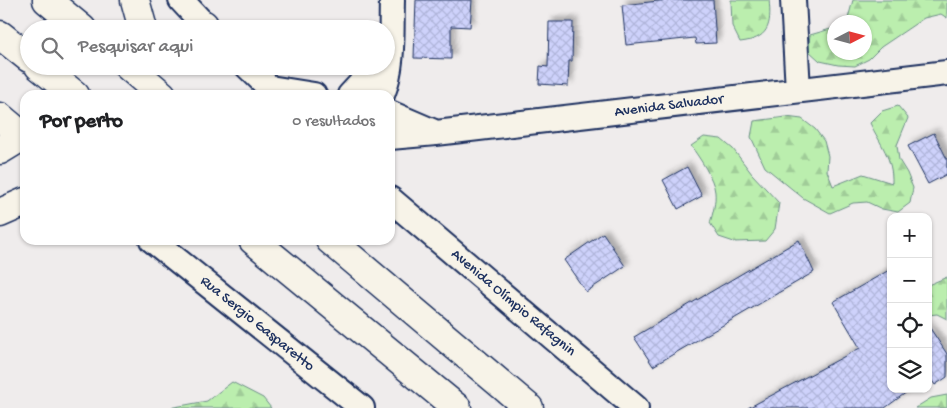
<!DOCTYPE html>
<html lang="pt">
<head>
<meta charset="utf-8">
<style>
	:root { --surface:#fff; --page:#f2f2f2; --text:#202124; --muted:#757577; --line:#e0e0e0 }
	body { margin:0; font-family:"Gochi Hand",sans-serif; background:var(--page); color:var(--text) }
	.controls { position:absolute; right:15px; bottom:15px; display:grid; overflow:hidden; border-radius:10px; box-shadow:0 1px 4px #0004 }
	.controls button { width:45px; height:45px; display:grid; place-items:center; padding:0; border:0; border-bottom:1px solid var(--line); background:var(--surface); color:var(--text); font:25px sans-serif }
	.compass { position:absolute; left:827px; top:15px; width:45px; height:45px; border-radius:50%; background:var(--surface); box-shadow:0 1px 4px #0004; rotate:84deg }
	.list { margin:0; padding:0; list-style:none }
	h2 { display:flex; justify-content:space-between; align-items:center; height:65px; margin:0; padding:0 20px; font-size:21px }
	h2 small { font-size:16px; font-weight:400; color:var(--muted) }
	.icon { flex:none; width:28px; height:28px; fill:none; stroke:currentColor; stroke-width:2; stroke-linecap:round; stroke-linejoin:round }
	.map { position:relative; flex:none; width:947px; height:408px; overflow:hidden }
	.search { position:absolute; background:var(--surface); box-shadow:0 1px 4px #0004; left:20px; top:20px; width:375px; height:55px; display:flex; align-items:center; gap:12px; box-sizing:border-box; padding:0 18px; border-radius:28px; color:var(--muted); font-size:19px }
	.panel { position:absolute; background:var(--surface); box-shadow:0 1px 4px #0004; left:20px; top:90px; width:375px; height:155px; border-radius:15px }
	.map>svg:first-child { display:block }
	.forest { fill:url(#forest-firs); stroke:#6b8e86 }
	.building { fill:url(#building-cross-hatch); stroke:#1b2f5e; filter:url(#shadow) }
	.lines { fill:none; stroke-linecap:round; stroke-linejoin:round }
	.minor-casing { stroke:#1b2f5e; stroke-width:28 }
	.major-casing { stroke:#1b2f5e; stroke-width:31 }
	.highway-casing { stroke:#1b2f5e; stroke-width:31 }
	.minor { stroke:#f7f3e8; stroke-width:24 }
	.major { stroke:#f7f3e8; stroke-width:28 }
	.highway { stroke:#f7f3e8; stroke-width:28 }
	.labels { text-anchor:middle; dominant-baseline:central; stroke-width:4.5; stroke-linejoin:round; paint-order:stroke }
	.street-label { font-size:15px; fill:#1b2f5e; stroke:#f7f3e8 }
</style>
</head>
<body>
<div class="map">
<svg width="947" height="408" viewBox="0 0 947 408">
	<defs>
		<pattern id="forest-firs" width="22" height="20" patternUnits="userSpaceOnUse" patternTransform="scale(1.25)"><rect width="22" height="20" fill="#bbeeae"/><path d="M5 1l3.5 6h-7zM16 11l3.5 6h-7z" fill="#a0cc98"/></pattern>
		<pattern id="building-cross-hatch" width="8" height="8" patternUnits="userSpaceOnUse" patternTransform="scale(1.25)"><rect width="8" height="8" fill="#ced2fb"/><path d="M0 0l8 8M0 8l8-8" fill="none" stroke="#b0b5da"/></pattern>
		<filter id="shadow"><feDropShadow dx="4.5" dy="-4.5" stdDeviation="2.5" flood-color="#0004"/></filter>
	</defs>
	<rect width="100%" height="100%" fill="#efecec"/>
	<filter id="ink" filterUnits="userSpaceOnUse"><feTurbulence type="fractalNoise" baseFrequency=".02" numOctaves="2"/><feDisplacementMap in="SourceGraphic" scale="10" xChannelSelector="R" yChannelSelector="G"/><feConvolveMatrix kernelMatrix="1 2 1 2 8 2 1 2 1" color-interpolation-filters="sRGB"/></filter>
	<g filter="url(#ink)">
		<path class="forest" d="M731,0H769C772,26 768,39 740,42L732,26Z
			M853,0H947V18L941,14L924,18L881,47L869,59L855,66L838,65L820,61L808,50L810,35L834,28V52H864V22H847Z
			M898,106L908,118L897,145L899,160L907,173L913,188L910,203L898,212L882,209L867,202L853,203L830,213L803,198L765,167L751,137L754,121L786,117L802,119L815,129L824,141L828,156L827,171L833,186L863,174L892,183C893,158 880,144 870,123L882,111Z
			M704,137L721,139L733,149L752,174L779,203L775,229L765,241L734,242L719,237L710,223C713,213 716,202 715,192C714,179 699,157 691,146Z
			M947,277V319L937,314L928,315V285Z
			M232,382L263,398L271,408H169L207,401Z
			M947,395V408H915L931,398Z"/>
		<path class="building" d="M416,0H472L470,27L451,26V59L414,58Z
			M668,0H713L716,43L696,44L695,38L626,45L622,5Z
			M549,22H573L572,61H569L568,86L539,84L540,66L548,67Z
			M934,133L947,159V174L928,184L908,146Z
			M687,167L702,196L678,209L663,180Z
			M603,233L625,266L586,292L564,260Z
			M799,240L814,272L653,366L634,337Z
			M891,269V389H911L885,408H748L860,348L833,302Z
			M928,325L947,354V377L935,385L928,375Z"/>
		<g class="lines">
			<defs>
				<path id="minor" d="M181,0L208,29
					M793,0L798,90
					M247,66L277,95
					M270,88L314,95
					M350,95L377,66
					M382,95C394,65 391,31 392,0
					M390,113L432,131
					M390,137L436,133L947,73
					M390,199L636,408
					M152,240L362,408"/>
				<path id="major" d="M0,117L25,138
					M0,150L23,136
					M0,213L25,202"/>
				<path id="highway" d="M47,0L82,29
					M135,0L143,29
					M199,29L204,25
					M0,35L29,58
					M39,66L75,95
					M128,66L162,95
					M253,240L457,408
					M330,240L529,408"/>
			</defs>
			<use href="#minor" class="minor-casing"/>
			<use href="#major" class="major-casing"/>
			<use href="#highway" class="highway-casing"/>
			<use href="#minor" class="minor"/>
			<use href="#major" class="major"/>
			<use href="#highway" class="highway"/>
		</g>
	</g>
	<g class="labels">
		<g class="street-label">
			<text transform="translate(669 106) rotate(-7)">Avenida Salvador</text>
			<text transform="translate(513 303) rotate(40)">Avenida Olímpio Rafagnin</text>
			<text transform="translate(257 324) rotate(39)">Rua Sergio Gasparetto</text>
		</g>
	</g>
</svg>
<div class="controls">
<button>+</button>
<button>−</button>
<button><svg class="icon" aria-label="locate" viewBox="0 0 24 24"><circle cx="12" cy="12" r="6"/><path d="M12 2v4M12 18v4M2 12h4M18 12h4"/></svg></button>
<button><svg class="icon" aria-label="layers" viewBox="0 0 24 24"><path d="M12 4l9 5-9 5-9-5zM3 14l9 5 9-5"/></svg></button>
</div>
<svg class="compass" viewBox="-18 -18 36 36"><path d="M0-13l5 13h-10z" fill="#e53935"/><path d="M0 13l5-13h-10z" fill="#757577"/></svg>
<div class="search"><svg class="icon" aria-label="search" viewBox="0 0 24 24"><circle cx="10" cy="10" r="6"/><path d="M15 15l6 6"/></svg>Pesquisar aqui</div>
<section class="panel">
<h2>Por perto<small>0 resultados</small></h2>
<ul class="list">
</ul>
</section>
</div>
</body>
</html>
